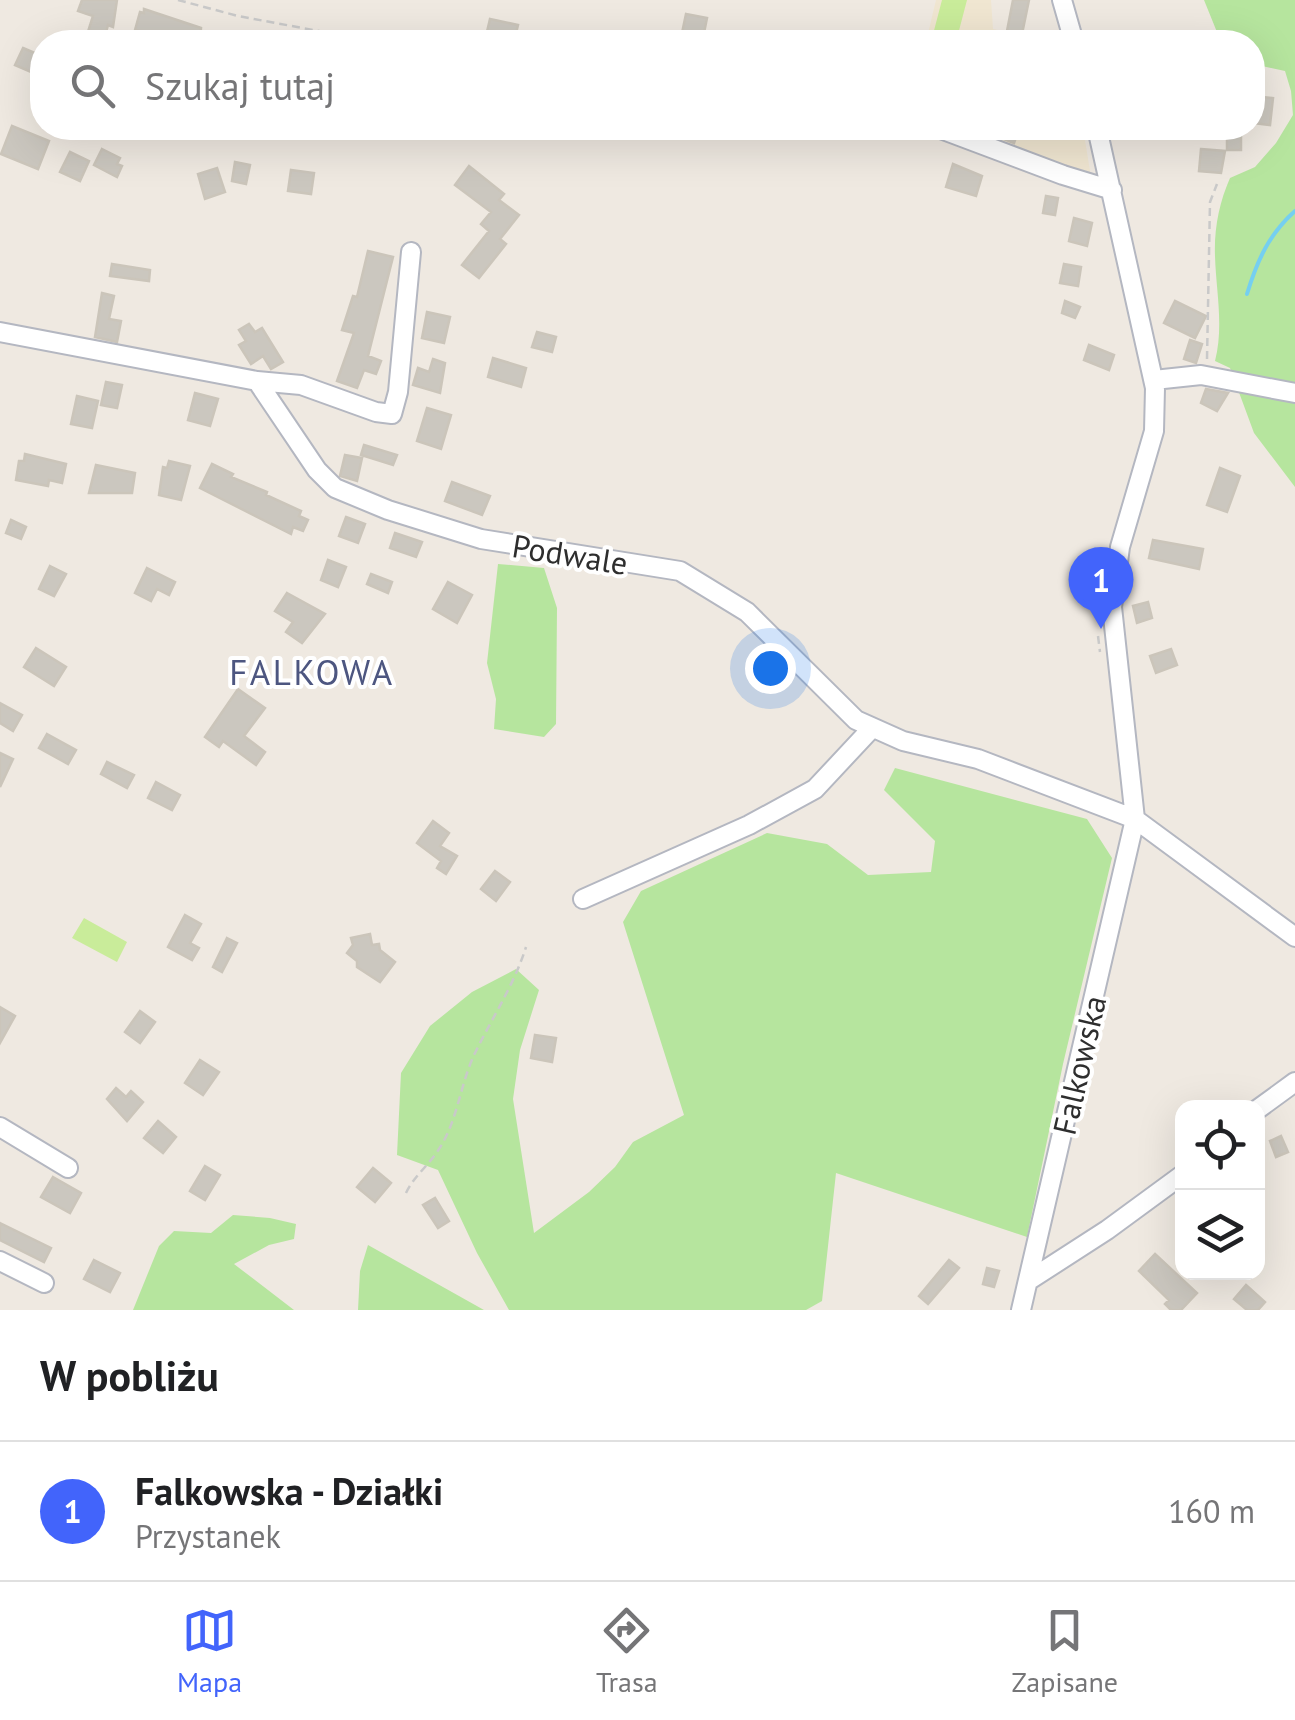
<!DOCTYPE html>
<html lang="pl">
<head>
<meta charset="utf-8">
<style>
	:root { --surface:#fff; --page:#f2f2f2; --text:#202124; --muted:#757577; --line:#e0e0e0; --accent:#4264fb }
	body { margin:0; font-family:"PT Sans",sans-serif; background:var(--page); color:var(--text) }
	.controls { position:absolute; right:30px; bottom:30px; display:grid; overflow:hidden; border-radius:20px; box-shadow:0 10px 40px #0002 }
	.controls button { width:90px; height:90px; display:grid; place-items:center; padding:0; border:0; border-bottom:2px solid var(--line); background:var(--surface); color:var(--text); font:50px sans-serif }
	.you { position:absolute; left:770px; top:668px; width:35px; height:35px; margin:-25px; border:8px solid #fff; border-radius:50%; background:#1a73e8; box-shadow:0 0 0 15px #1a73e833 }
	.badge { display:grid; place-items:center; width:65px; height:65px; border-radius:50%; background:var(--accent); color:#fff; font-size:32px; font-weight:700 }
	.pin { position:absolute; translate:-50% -82px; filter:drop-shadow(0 2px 5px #0008) }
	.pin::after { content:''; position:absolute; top:52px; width:35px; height:30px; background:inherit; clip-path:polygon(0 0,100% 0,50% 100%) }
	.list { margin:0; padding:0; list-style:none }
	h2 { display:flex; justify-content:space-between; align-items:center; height:130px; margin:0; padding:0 40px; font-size:42px }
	h2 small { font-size:32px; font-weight:400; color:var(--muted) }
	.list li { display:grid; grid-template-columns:65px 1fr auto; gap:30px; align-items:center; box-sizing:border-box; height:140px; padding:0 40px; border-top:2px solid var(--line) }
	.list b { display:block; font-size:38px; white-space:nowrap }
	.list p { margin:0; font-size:32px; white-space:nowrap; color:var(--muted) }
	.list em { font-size:32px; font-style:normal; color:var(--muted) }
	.icon { flex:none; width:55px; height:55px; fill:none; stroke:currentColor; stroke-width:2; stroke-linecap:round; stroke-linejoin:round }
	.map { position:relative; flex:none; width:1295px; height:1310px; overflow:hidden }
	.search { position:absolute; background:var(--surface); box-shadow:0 10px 40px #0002; left:30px; right:30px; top:30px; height:110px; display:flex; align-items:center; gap:25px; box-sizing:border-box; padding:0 35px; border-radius:40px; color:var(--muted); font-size:38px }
	.sheet { height:270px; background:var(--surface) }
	nav { display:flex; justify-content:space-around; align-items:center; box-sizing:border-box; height:140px; border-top:2px solid var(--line); background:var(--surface); font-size:28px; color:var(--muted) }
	nav a { display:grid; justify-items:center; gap:5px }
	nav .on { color:var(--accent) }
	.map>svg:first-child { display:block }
	.education { fill:#f0e6d1 }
	.green { fill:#b6e59e }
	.pitch { fill:#c9ec9a }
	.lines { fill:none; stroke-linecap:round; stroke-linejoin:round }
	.stream { stroke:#75cff0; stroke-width:4 }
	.building { fill:#cbc7bf; stroke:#cbc5ba; stroke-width:2.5 }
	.minor-casing { stroke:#b4b7c1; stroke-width:22 }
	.path { stroke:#c9c9c9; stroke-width:2.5; stroke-dasharray:8 5; stroke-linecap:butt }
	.minor { stroke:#fff; stroke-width:18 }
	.labels { text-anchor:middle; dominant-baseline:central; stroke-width:8; stroke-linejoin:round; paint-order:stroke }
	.street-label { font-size:32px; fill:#2e2e2e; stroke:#fff }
	.neighbourhood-label { font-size:35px; letter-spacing:2.5px; fill:#4d5680; stroke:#fff }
</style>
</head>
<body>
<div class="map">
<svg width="1295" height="1310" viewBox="0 0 1295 1310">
	<rect width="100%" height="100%" fill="#efe9e1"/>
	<path class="education" d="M936,0H991L993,29L1053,42H926Z
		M957,128H1083L1091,177Z"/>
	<path class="green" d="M1204,0H1295V487L1254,433L1230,368L1215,361C1224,326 1216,291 1215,256C1214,229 1219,203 1230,178L1255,167L1276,143L1293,115L1291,91L1285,71L1253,64L1252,42H1221Z
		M498,564L544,568L557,608L556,724L544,737L494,729L496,699L487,663Z
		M895,768L1087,819L1112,858L1063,1064L1027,1237L836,1173L822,1301L806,1310H509L477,1253L438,1170L397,1155L401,1073L430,1026L472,992L516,969L539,990L520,1050L513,1099L534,1233L589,1192L615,1167L633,1142L684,1115L623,922L641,891L767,833L827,844L868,875L931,872L935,841L884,790Z
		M233,1215L270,1218L296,1224L294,1239L269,1245L234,1264L294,1310H133L159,1246L174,1231L211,1233Z
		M368,1245L484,1310H358L360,1271Z"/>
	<path class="pitch" d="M942,0H967L956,42H931Z
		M84,918L127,942L117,962L72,938Z"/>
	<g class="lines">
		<path class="stream" d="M1247,294C1257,261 1269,234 1295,211"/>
	</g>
	<path class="building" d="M82,0H117L113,27L108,25L104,40L87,35L93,16L78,11Z
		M1013,0H1029L1022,34L1007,31Z
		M144,9L201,28L200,42H183L135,30L140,12L144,13Z
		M686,14L707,18L703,38L682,33Z
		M490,19L518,25L514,42L485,40Z
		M23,48L42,56L38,75L15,65Z
		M1252,96L1273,98L1270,125L1252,123Z
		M12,126L49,141L38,169L1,154Z
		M1002,128H1019L1014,143L999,137Z
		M1227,128H1241V150H1227Z
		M102,149L120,158L117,164L122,166L117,177L94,165Z
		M1201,149L1225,151L1221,173L1199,171Z
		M70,152L89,161L80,181L60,172Z
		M235,162L250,165L246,184L232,181Z
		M953,164L982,176L976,196L946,187Z
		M469,166L504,194L499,200L519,215L500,239L506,244L479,278L462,265L489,231L481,224L491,212L455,185Z
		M217,168L225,192L205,199L198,174Z
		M291,170L314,173L311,194L288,191Z
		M1046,196L1058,198L1055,215L1043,213Z
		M1074,218L1092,223L1087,246L1069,241Z
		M368,251L393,257L368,356L381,361L376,374L364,370L357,388L337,381L354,333L342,330L353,296L357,297Z
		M112,264L150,270L149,281L110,276Z
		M1064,264L1081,267L1078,286L1060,283Z
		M102,293L114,296L109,319L121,321L117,342L95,337Z
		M1065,301L1080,307L1075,318L1062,313Z
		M1175,301L1206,316L1195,338L1164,323Z
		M427,312L450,317L444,343L422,338Z
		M249,324L255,332L262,328L283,362L271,369L263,356L251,364L239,345L246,341L239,330Z
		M537,332L556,337L552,352L532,347Z
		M1190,340L1202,344L1196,363L1184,359Z
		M1089,345L1114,355L1109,370L1084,360Z
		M493,358L526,368L521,387L488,377Z
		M433,359L445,363L440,393L413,385L418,368L429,372Z
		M106,382L122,385L117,408L101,405Z
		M1206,389L1228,393L1217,411L1201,403Z
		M195,393L218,399L210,426L188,420Z
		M77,396L98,401L92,428L71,424Z
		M427,408L451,415L441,449L417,441Z
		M364,445L397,455L393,465L361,455Z
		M25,454L66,464L62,483L49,480L48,486L16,480L19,461H24Z
		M345,455L362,458L357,481L340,476Z
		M169,461L190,466L181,500L159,495L163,467L167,468Z
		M212,464L233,474L231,477L267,492L266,495L301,511L299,516L308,520L303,531L293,527L291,534L200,488Z
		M96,465L135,473L132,493H89Z
		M1220,468L1240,476L1227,512L1207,505Z
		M452,482L490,496L482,515L445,501Z
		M346,517L365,524L358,543L339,536Z
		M11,520L26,527L21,539L6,533Z
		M395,533L422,542L416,557L390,548Z
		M1153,540L1203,549L1199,569L1149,558Z
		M328,560L346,567L338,587L321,580Z
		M50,566L66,574L54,596L39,589Z
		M147,568L175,582L169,595L157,589L151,601L135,593Z
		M371,574L392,582L388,593L367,584Z
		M448,582L472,595L457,623L433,609Z
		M287,593L325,614L302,643L286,632L293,622L275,611Z
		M1148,602L1152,618L1137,623L1133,606Z
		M36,648L66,667L54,686L24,667Z
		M1171,649L1177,665L1156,673L1150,656Z
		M238,689L265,708L244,736L265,752L256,765L223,741L219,747L205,737Z
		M0,703L22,715L13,731L0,723Z
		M47,734L76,750L68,764L39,748Z
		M0,753L13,759L0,787Z
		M107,762L134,775L127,788L101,774Z
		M156,782L180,795L172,810L148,798Z
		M433,821L449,833L440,846L457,856L446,874L437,868L441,861L417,843Z
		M495,871L510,882L496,901L481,889Z
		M185,915L201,924L190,943L199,948L192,960L168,947Z
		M370,934L372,945L379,944L380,950L395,962L380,982L357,967V961L347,953L353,945L351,938Z
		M227,938L237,943L222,972L213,967Z
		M0,1007L15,1016L0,1043Z
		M140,1011L155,1022L140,1043L125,1032Z
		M535,1035L556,1038L552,1062L531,1058Z
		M200,1060L219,1072L203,1095L185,1083Z
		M116,1088L126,1097L131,1091L143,1102L127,1121L107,1099Z
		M158,1121L176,1137L163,1153L144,1138Z
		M1281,1136L1288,1152L1276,1157L1270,1141Z
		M205,1166L220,1175L205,1200L190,1191Z
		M373,1168L391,1183L375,1202L357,1187Z
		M53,1177L81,1193L70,1213L41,1197Z
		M435,1198L449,1221L438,1228L423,1205Z
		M0,1223L51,1248L44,1262L0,1240Z
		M1155,1254L1197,1293L1181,1310H1171L1165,1304L1169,1300L1139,1271Z
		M94,1260L120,1273L110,1292L84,1279Z
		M949,1260L959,1268L928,1304L919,1296Z
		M987,1268L999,1271L994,1287L983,1284Z
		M1246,1285L1265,1302L1258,1310H1247L1234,1299Z"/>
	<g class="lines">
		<defs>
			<path id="minor" d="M1062,0L1074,42
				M938,128L1063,175L1112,190
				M0,332L257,381L317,470L335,488L388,510L481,539L680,571L747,612L856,720L903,741L978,759L1135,819L1295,937
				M1154,380L1201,375L1295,393
				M257,381L301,385L376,412L392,414L398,392L411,252
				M583,899L749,825L815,789L872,728
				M1258,1109L1295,1082
				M0,1127L68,1168
				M0,1261L44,1283
				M1028,1281L1107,1230L1182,1175
				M1021,1310L1135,819L1112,607L1120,547L1154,431L1155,388L1097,128"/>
		</defs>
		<use href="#minor" class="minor-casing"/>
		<path class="path" d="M178,0L238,16L378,42
			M1207,359L1210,202L1217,184
			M1098,636L1100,652
			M406,1193C414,1176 429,1165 439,1149C458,1120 460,1084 475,1053C492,1018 514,985 526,947"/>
		<use href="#minor" class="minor"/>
	</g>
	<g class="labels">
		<g class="street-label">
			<text transform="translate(570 554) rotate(9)">Podwale</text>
			<text transform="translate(1079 1065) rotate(-77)">Falkowska</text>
		</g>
		<g class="neighbourhood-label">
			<text x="312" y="672">FALKOWA</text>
		</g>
	</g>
</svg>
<div class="controls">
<button><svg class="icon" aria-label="locate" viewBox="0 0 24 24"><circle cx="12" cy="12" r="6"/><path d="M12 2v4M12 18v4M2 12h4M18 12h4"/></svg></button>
<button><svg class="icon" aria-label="layers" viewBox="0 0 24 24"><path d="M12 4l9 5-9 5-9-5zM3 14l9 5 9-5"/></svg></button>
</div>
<div class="you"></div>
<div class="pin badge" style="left:1101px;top:629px">1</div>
<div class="search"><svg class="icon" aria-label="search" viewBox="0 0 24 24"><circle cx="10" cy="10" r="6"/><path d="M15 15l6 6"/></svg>Szukaj tutaj</div>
</div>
<section class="sheet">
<h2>W pobliżu<small></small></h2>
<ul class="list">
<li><span class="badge">1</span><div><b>Falkowska - Działki</b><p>Przystanek</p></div><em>160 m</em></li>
</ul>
</section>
<nav>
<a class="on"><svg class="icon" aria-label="map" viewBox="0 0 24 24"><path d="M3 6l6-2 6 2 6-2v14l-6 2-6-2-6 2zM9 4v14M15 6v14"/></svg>Mapa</a>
<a><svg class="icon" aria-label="directions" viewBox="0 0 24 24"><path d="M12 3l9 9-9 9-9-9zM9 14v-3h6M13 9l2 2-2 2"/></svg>Trasa</a>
<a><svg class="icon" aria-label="saved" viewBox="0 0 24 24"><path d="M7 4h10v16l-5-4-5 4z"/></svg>Zapisane</a>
</nav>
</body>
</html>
